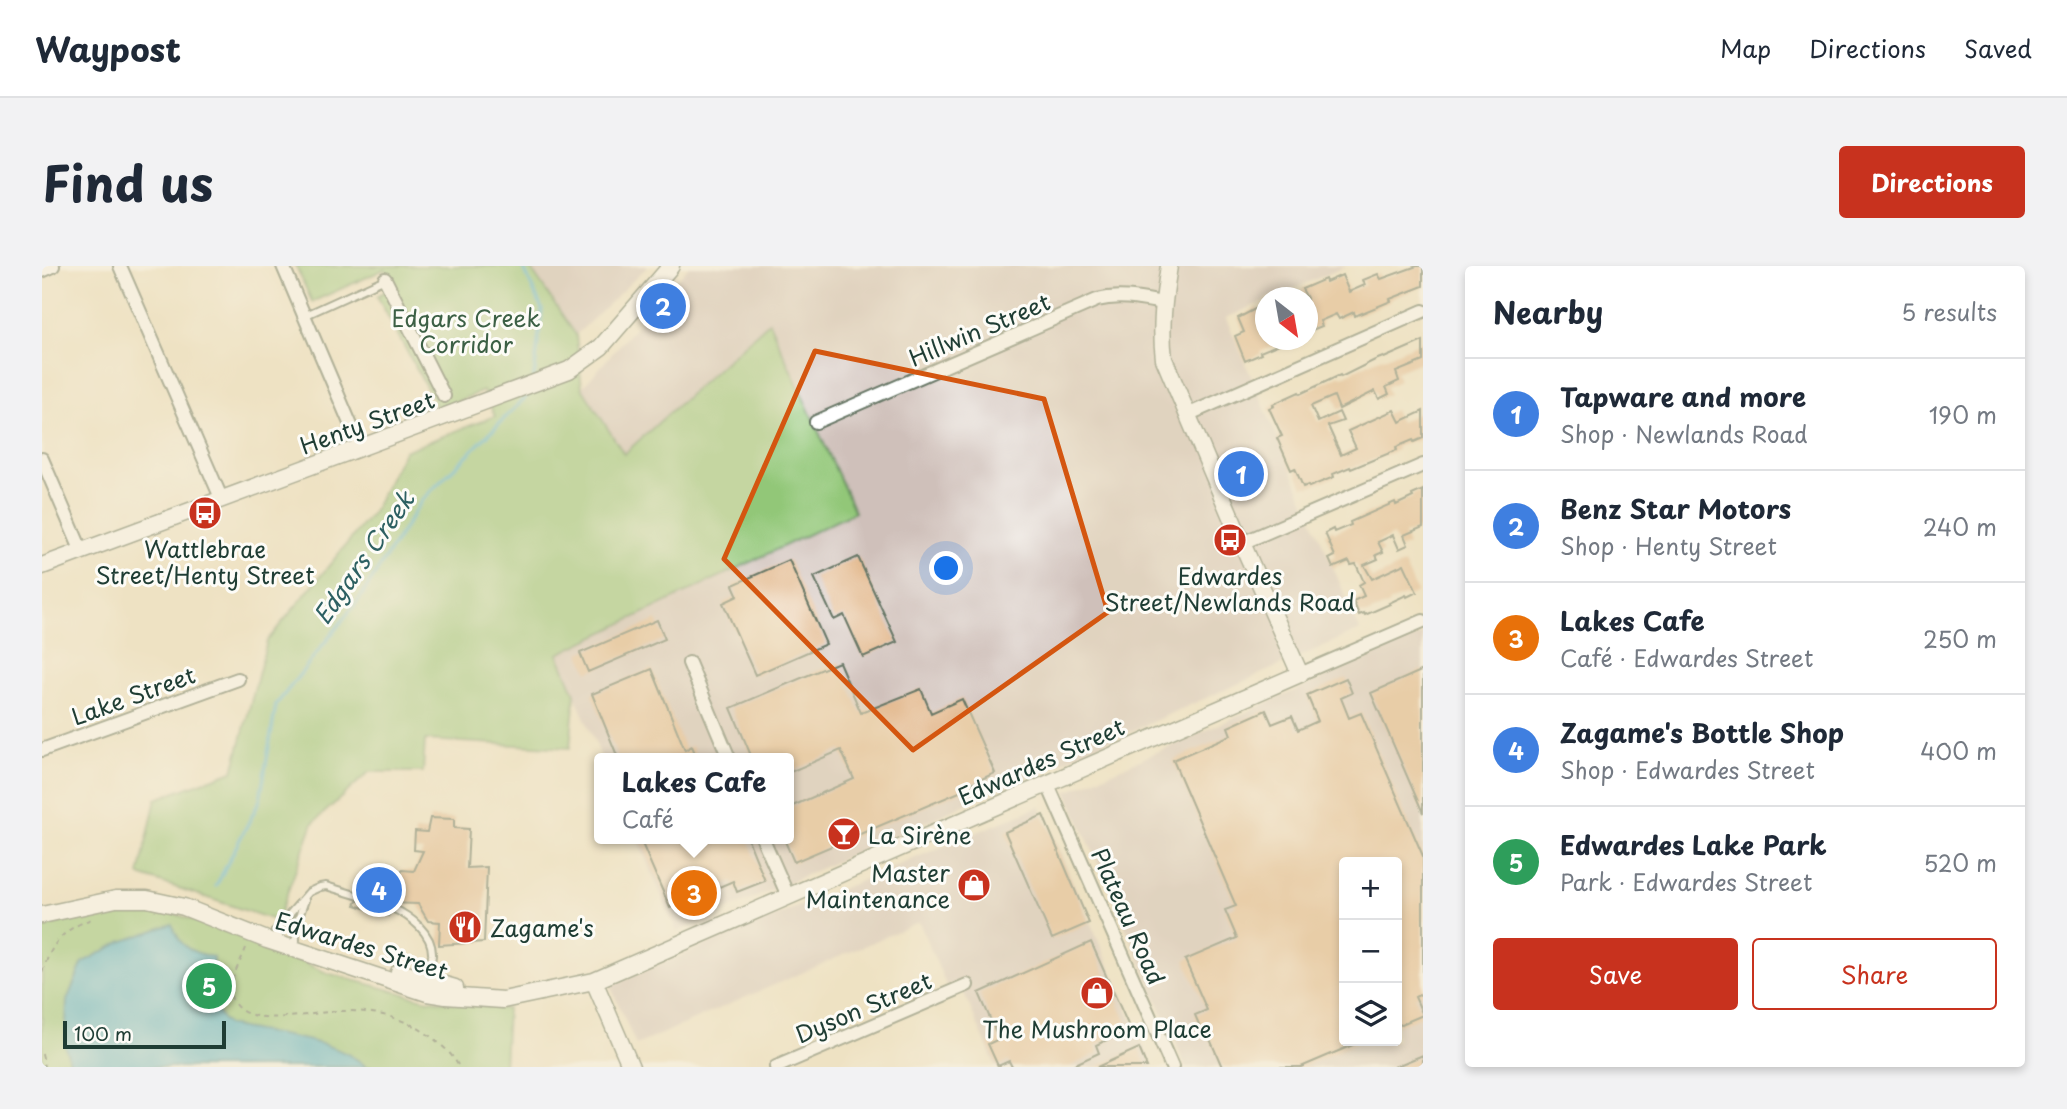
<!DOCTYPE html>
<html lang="en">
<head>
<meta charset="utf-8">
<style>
	:root { --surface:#fff; --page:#f2f2f3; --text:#1f2937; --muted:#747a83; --line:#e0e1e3; --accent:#c8321e }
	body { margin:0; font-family:"Playpen Sans",sans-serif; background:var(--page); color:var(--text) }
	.controls { position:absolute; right:21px; bottom:21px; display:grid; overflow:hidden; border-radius:7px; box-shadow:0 4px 10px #0003 }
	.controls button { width:63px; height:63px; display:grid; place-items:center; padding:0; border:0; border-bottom:2px solid var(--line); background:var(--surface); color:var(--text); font:35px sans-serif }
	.compass { position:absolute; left:1213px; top:21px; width:63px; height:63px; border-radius:50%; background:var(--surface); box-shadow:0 4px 10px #0003; rotate:149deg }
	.scale { position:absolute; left:21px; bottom:18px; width:163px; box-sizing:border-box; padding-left:7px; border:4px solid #1f3d34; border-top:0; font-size:19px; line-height:24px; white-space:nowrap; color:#1f3d34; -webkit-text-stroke:5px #fdfcf7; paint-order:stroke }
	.you { position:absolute; left:905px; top:303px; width:24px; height:24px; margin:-18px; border:5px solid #fff; border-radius:50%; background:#1a73e8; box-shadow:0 0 0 10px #1a73e833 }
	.badge { display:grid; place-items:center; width:46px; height:46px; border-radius:50%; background:var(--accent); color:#fff; font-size:23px; font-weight:700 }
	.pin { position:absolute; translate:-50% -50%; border:4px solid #fff; box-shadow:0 2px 7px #0006 }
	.popup { position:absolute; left:552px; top:487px; width:200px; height:91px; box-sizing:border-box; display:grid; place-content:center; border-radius:7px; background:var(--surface); filter:drop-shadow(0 2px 5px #0005); font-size:23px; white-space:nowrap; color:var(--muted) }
	.popup b { font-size:26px; color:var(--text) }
	.popup::after { content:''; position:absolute; left:50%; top:100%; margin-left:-14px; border:14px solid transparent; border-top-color:var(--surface) }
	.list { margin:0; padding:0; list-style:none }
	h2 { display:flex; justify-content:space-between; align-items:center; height:91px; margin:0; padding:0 28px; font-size:30px }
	h2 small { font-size:23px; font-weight:400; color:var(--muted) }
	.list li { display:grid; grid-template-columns:46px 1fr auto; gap:21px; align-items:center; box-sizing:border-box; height:112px; padding:0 28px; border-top:2px solid var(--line) }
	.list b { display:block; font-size:26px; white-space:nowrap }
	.list p { margin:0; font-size:23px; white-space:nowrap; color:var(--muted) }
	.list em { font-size:23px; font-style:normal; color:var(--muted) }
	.actions { display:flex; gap:14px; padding:21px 28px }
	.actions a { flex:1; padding:16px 0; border:2px solid var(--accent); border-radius:7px; text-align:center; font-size:24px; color:var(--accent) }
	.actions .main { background:var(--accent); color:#fff }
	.icon { flex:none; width:38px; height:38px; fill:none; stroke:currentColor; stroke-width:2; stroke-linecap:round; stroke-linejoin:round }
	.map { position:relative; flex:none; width:1381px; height:801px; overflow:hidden; border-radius:7px }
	header { display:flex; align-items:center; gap:42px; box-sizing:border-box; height:98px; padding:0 35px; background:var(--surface); border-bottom:2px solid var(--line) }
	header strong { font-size:33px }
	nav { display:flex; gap:38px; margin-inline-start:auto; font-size:24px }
	.intro { display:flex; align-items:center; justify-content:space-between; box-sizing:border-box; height:168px; padding:0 42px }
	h1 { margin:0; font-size:49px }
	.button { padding:18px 32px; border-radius:7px; background:var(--accent); color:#fff; font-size:24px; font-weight:700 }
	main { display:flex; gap:42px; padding:0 42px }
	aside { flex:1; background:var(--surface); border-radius:7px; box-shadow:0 4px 10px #0003 }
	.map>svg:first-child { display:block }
	.industrial { fill:#cfc0ba; fill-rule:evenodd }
	.green { fill:#92c778; stroke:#588256; stroke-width:2 }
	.water { fill:#4fb3ce; stroke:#377881; stroke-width:2 }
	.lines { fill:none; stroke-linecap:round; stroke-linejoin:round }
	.stream { stroke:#4fb3ce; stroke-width:3.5 }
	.building { fill:#e1b486 }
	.service-casing { stroke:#677766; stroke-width:10 }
	.minor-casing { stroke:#677766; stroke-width:16 }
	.tertiary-casing { stroke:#677766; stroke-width:19 }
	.path { stroke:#677766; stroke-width:2; stroke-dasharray:5 5; stroke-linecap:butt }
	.service { stroke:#fff; stroke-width:6 }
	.minor { stroke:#fff; stroke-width:12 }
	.tertiary { stroke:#fff; stroke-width:16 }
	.marked { fill:none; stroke:#d45610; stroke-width:5; stroke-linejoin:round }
	.labels { text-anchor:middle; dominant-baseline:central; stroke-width:6; stroke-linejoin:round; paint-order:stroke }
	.park-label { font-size:23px; fill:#3c6045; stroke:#fdfcf7 }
	.street-label { font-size:23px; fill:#1f3d34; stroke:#fdfcf7 }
	.poi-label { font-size:23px; fill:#1f3d34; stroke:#fdfcf7 }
	.water-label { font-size:24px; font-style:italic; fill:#2d6062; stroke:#fdfcf7 }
</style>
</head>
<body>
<header>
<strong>Waypost</strong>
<nav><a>Map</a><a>Directions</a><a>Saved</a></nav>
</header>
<div class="intro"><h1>Find us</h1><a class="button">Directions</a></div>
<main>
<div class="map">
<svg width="1381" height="801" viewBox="0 0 1381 801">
	<rect width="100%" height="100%" fill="#fdfcf7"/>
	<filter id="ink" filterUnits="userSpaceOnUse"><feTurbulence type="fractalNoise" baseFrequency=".0143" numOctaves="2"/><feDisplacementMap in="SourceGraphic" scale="14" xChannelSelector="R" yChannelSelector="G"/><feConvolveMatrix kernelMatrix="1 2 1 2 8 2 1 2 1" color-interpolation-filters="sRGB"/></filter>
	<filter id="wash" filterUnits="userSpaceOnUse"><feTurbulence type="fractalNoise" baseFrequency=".00686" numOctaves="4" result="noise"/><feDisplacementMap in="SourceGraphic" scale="28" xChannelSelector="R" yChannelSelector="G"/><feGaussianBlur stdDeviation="1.57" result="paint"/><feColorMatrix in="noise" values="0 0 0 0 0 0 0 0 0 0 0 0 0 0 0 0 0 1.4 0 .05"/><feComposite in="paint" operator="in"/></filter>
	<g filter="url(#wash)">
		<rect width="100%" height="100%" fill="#eee2c3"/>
		<path class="industrial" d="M487,0H606L534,69Z
			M647,0H1305L1232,31L1224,32L1223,35L1184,52L1318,364L635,666L595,573H746V492H560L515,388L813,246L727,57L582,188L540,122Z
			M1381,368V801H1144L1025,526ZM1302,596H1355V775H1302Z
			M998,540L1111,801H954L917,716L905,721L877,656L594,779L568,719Z"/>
		<path class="green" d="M254,0H487L534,69L540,122L582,188L727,56L813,246L516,388L533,428L528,482L383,474L381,506H327L271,557L235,655L97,609L114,533L191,505L225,375L331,246L362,185L453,150L441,125L396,143L335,30L351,21L343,3L270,36Z
			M95,641L125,645L224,679L285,707L382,733L465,743L462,801H0V663C31,650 62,643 95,641Z"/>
		<path class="water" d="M130,658C139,682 147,686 171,691C171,716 165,742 186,759C230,770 291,771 325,801H30L23,781L25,734L41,696L79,676Z"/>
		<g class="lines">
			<path class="stream" d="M479,0L482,3L500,43L492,111
				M174,620L218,534L234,439L318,332L380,234L490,125"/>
		</g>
		<g id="blocks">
			<path class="building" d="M1375,0H1381V20L1348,33L1349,35L1313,50L1312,46L1297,53L1294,48L1278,55L1280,60L1265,66V32L1260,23L1283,13L1284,16L1300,9L1307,26L1323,19L1321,14L1336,8L1339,13Z
				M1215,42L1223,62V74H1247L1218,86L1219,88L1203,95L1193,70L1202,66L1196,52Z
				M1381,75V95L1354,106L1357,115L1344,121L1347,128L1337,133L1333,125L1297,143L1292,130L1269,140L1276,156L1297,146L1301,155L1286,160L1299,189L1314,182L1306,165L1352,144L1358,156L1381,145V172L1372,176L1371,174L1354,181L1355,184L1309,203L1308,201L1291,208L1292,211L1267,221L1266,219L1261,221L1253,202L1249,204L1235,172L1240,170L1227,142L1232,140L1231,138L1257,126L1258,128L1298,109L1299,111L1333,94L1341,91L1342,92Z
				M1381,224V261L1362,269L1366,279L1357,283L1351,269L1336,276L1341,286L1334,289L1336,293L1322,299L1330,313L1362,298L1375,326L1365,331L1364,329L1347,337L1348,338L1323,349L1322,347L1317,349L1311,335L1322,330L1317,319L1322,316L1314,298L1309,299L1307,295L1291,302L1287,293L1293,290L1283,267L1291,263L1292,266L1309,259L1308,256L1353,236L1354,239L1371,231L1370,229Z
				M816,291L855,376L821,391L802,349L792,354L772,311Z
				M747,294L784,378L713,409L681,337L696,330L691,319Z
				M615,354L623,373L546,406L538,387Z
				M797,396L819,447L879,423L889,447L920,433L953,507L919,522L920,525L752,596L742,573H746V542L812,513L799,484L746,507V492H710L689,442Z
				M610,403L643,484L650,480L655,492H576L550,428Z
				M1381,404V547L1329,427Z
				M1304,412L1310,427L1299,432L1307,452L1319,447L1381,590V727L1373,731L1381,749L1355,760V596H1302V744L1298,746L1302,757V775H1320L1259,801H1180L1165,766L1161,768L1153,749L1165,744L1143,694L1195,672L1183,644L1194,640L1131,494L1189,469L1186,461L1224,444L1230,458L1250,450L1256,464L1276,455L1265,429Z
				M1001,549L1047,657L1010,673L963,566Z
				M388,552L412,553V562L427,563L425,602L445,601L442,676L397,679L398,656L386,655L376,638L347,637L344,642L348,647L346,650L313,639L315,635H319L322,632V628L319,625L328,602L358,611L360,604L372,605L381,585L372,584L373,565L385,566Z
				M598,573H706L723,615L695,626L691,615L628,642Z
				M1049,676L1088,763L1054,779L1057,787L1027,801H970L967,795L956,800L946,778L957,773L937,727Z
				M1097,782L1105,801H1055Z
				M1381,789V801H1352Z"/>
		</g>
	</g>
	<g filter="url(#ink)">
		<use href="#blocks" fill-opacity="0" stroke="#677766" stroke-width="2"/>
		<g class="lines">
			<defs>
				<path id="service" d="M262,50L343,13
					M350,642C368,650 391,667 390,689C389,697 388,705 388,713
					M239,674L233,665L267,626L278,621L284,620L317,630
					M249,679L254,673L253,662L263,634"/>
				<path id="minor" d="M78,0L180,234
					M241,0L319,183
					M0,5L11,0
					M343,13L402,130
					M1145,149L1381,45
					M774,156L1055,34C1078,28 1099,33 1121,37
					M0,193L40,286
					M1200,277L1381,199
					M647,397L687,492
					M1258,408L1381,355
					M0,484L196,413
					M1005,517L1130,801
					M721,573L746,630
					M734,801L925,719"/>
				<path id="tertiary" d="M0,300L527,104L559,81L629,0
					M0,649L74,633H105L142,641L225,674L385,727L404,730L461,734L552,715L1258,408L1200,277L1122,93C1118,61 1122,31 1127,0
					M357,706L413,722
					M552,715L589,801"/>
			</defs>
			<use href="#service" class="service-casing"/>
			<use href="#minor" class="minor-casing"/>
			<use href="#tertiary" class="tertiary-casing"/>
			<path class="path" d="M204,682C199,696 184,718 190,733C203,765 271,746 296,745C305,745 315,745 323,746C349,749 372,757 392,773C403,782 411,789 417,801
				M0,706C12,674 20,664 52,652
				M0,788L3,801"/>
			<use href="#service" class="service"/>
			<use href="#minor" class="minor"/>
			<use href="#tertiary" class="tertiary"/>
		</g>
	</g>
	<path d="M0 0H1381V801H0ZM773,85L1002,133L1066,346L871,484L682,293Z" fill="#eee2c3" fill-opacity=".55" fill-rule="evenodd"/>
	<path class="marked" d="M773,85L1002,133L1066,346L871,484L682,293Z"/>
	<defs>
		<symbol id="bus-disc" viewBox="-11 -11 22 22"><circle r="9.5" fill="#c8321e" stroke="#fdfcf7"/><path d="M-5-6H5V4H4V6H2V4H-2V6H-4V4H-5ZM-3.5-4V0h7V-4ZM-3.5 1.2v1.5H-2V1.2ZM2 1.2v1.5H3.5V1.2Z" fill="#fff"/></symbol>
		<symbol id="bar-disc" viewBox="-11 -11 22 22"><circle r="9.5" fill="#c8321e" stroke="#fdfcf7"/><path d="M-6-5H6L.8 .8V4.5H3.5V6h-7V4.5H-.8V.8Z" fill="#fff"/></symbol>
		<symbol id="shop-disc" viewBox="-11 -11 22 22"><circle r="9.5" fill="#c8321e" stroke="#fdfcf7"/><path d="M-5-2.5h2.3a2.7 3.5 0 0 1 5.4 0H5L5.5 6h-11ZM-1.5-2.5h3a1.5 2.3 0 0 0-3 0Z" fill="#fff"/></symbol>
		<symbol id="restaurant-disc" viewBox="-11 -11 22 22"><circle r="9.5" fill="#c8321e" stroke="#fdfcf7"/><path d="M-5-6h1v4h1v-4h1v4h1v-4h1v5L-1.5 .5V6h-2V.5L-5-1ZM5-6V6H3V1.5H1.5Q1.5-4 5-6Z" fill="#fff"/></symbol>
	</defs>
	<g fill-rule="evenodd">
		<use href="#bus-disc" x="144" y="228" width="38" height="38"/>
		<use href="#bus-disc" x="1169" y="255" width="38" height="38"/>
		<use href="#bar-disc" x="783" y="549" width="38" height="38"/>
		<use href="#shop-disc" x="913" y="600" width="38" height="38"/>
		<use href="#restaurant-disc" x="404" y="642" width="38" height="38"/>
		<use href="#shop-disc" x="1036" y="708" width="38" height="38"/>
	</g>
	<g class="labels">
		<g class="park-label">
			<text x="424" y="51">Edgars Creek<tspan x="424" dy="26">Corridor</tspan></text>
		</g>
		<g class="street-label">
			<text transform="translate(937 63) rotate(-23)">Hillwin Street</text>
			<text transform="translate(325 156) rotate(-20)">Henty Street</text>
			<text transform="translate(91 429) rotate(-20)">Lake Street</text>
			<text transform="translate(999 495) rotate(-24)">Edwardes Street</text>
			<text transform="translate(1087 650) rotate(66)">Plateau Road</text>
			<text transform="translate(320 679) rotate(17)">Edwardes Street</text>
			<text transform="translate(821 741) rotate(-23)">Dyson Street</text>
		</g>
		<g class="poi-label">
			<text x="163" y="282">Wattlebrae<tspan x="163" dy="26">Street/Henty Street</tspan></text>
			<text x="1188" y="309">Edwardes<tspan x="1188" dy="26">Street/Newlands Road</tspan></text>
			<text x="826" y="568" text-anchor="start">La Sirène</text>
			<text x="908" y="606" text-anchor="end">Master<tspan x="908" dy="26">Maintenance</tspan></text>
			<text x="448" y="661" text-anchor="start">Zagame's</text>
			<text x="1055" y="762">The Mushroom Place</text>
		</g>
		<g class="water-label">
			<text transform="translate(321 291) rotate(-55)">Edgars Creek</text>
		</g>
	</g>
</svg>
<div class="controls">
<button>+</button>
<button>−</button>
<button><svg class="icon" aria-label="layers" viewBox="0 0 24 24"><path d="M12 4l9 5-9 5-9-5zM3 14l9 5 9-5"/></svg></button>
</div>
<svg class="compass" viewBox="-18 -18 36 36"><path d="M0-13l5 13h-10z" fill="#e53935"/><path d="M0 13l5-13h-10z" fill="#747a83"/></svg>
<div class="scale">100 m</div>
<div class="you"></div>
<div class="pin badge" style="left:1199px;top:208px;background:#3f7fe0">1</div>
<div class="pin badge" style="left:621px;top:40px;background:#3f7fe0">2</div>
<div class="pin badge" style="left:652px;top:627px;background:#e8710a">3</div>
<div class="popup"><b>Lakes Cafe</b>Café</div>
<div class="pin badge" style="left:337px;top:624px;background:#3f7fe0">4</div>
<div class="pin badge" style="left:167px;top:720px;background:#2e9e5b">5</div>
</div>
<aside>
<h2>Nearby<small>5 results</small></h2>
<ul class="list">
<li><span class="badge" style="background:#3f7fe0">1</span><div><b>Tapware and more</b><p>Shop · Newlands Road</p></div><em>190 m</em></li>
<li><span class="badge" style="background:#3f7fe0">2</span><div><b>Benz Star Motors</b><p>Shop · Henty Street</p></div><em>240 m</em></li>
<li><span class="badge" style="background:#e8710a">3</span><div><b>Lakes Cafe</b><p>Café · Edwardes Street</p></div><em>250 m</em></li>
<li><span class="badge" style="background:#3f7fe0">4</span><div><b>Zagame's Bottle Shop</b><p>Shop · Edwardes Street</p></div><em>400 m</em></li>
<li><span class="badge" style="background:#2e9e5b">5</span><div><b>Edwardes Lake Park</b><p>Park · Edwardes Street</p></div><em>520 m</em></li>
</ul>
<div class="actions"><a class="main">Save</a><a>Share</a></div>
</aside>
</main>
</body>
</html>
